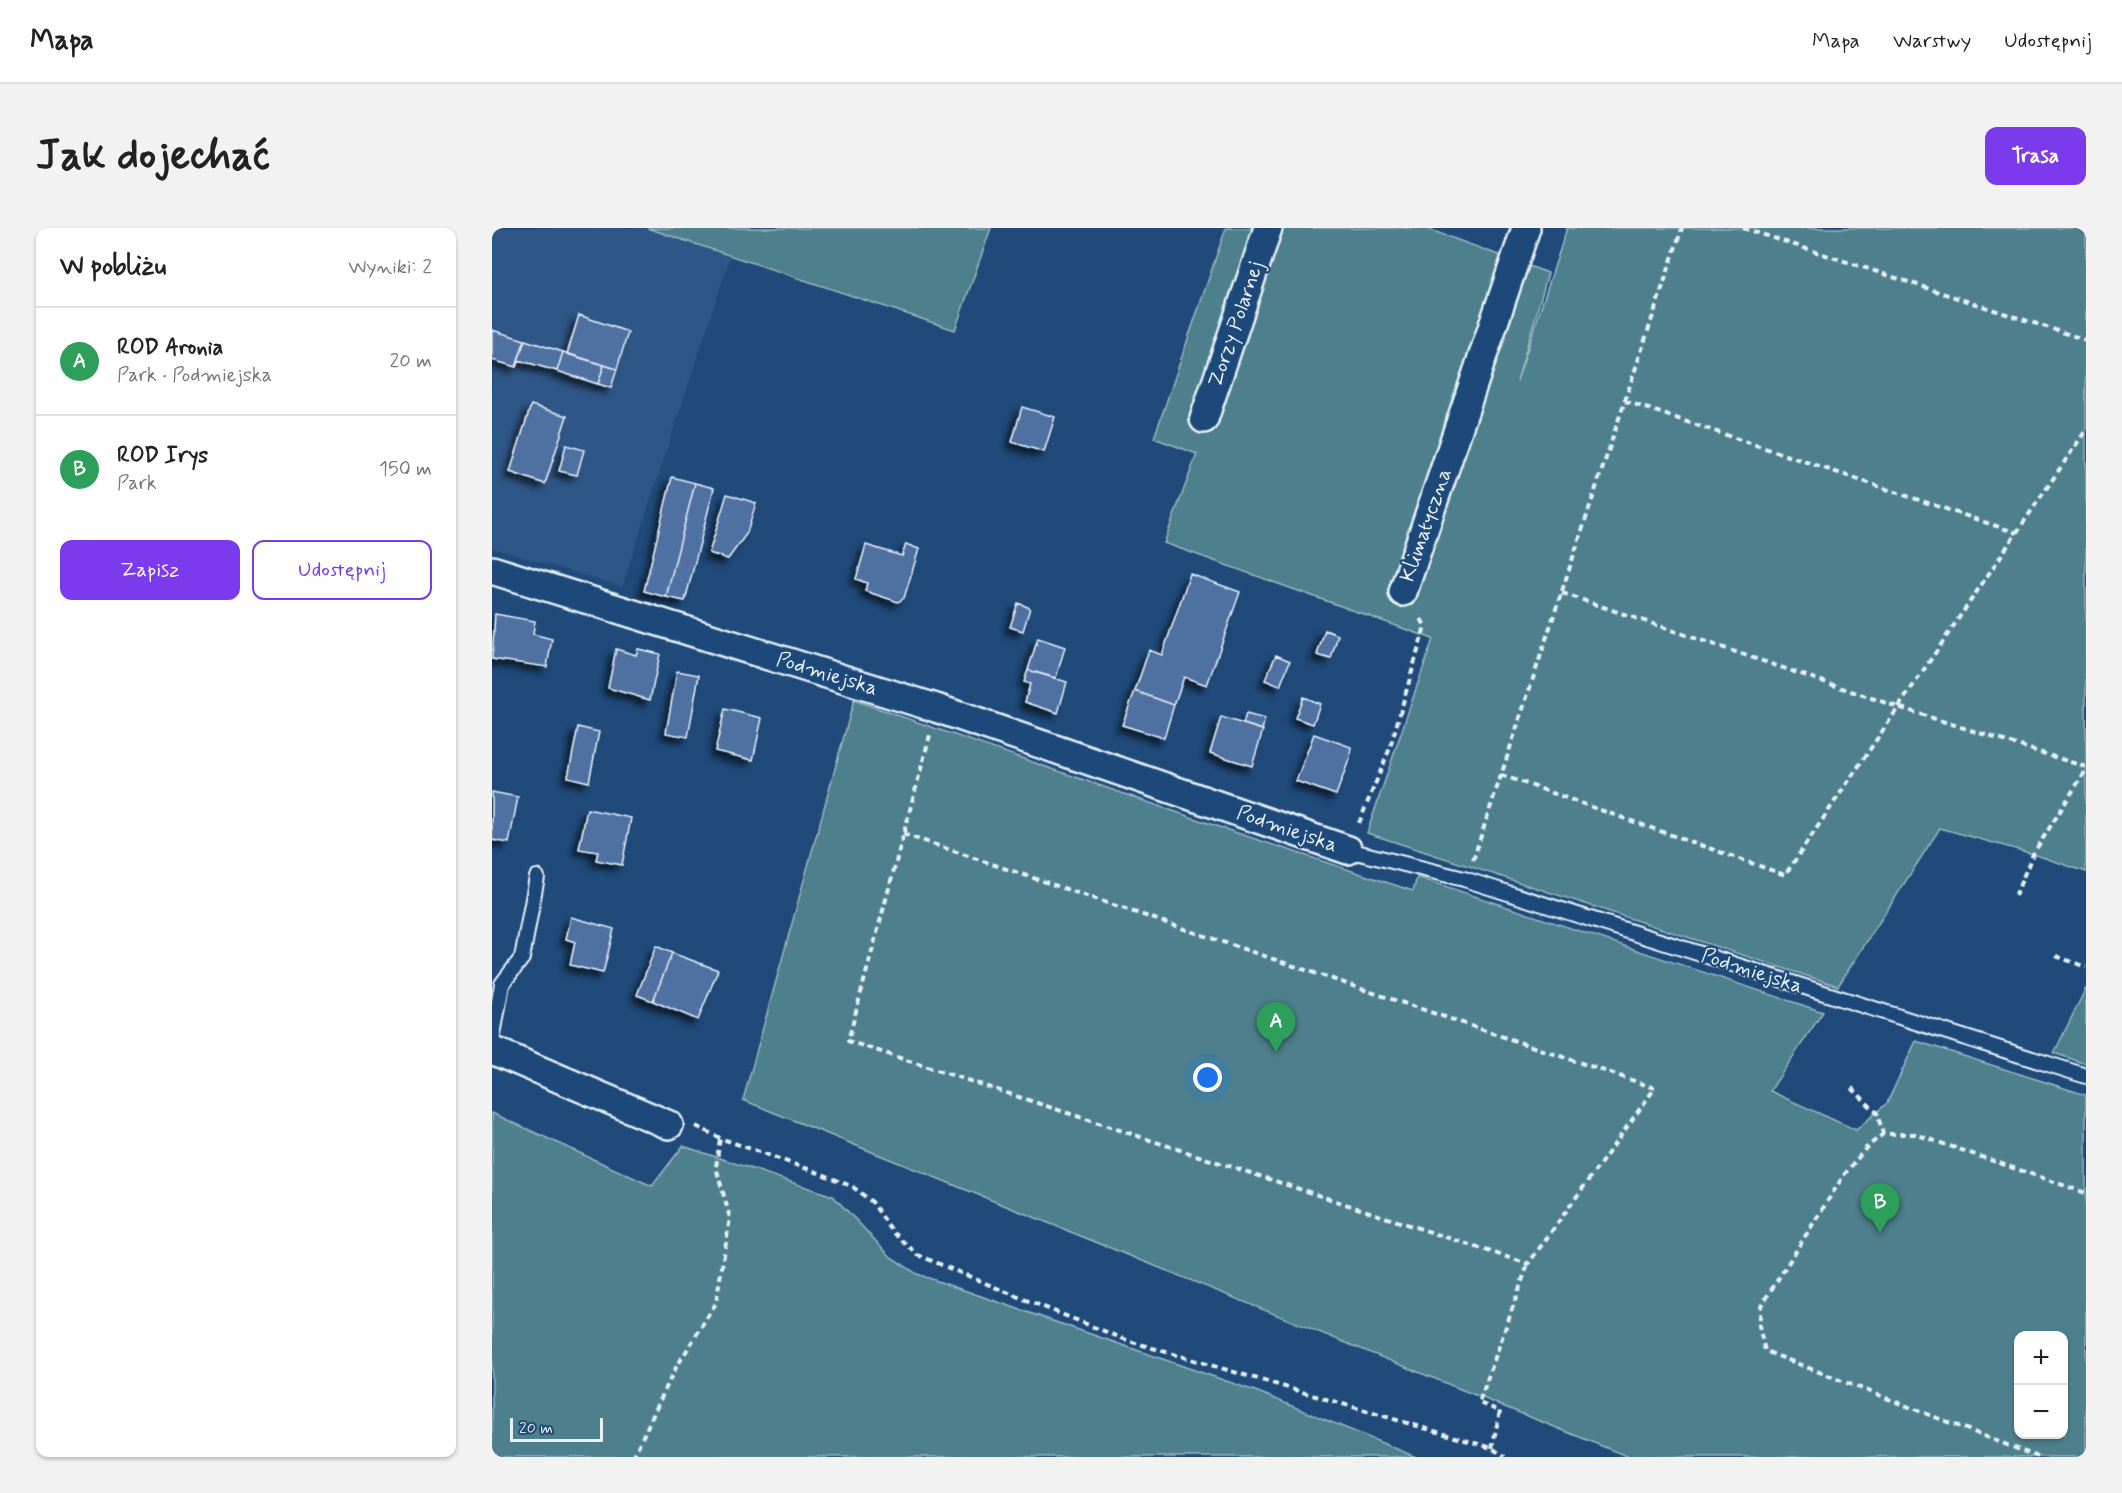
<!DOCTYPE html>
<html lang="pl">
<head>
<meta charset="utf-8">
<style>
	:root { --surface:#fff; --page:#f2f2f2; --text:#222; --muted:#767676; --line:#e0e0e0; --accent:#7c3aed }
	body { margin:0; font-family:Mynerve,sans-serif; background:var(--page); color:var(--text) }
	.controls { position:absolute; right:18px; bottom:18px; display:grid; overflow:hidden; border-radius:12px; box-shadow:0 2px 4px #0004 }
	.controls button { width:54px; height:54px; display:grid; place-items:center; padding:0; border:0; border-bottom:2px solid var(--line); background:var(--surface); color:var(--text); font:30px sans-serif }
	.scale { position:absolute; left:18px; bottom:15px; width:93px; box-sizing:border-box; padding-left:6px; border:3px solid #e8f1f8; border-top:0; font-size:16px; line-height:21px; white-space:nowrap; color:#e8f1f8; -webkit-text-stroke:4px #1f4a7a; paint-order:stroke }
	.you { position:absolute; left:716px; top:850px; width:21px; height:21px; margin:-15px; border:4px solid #fff; border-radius:50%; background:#1a73e8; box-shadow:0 0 0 9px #1a73e833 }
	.badge { display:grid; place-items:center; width:39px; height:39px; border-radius:50%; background:var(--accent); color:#fff; font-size:20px; font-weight:700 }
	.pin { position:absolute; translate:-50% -50px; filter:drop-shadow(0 2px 3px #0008) }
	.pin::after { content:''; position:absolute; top:32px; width:21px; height:18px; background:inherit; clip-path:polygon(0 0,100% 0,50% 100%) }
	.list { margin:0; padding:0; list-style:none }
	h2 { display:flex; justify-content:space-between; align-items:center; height:78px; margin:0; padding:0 24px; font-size:26px }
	h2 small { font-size:20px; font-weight:400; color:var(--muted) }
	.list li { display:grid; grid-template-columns:39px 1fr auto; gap:18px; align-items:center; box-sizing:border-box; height:108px; padding:0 24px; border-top:2px solid var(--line) }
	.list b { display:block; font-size:22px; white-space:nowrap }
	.list p { margin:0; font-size:20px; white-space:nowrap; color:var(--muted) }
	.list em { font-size:20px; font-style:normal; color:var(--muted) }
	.actions { display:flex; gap:12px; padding:18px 24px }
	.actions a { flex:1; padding:14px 0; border:2px solid var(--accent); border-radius:12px; text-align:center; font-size:21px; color:var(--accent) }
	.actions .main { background:var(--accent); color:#fff }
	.map { position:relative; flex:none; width:1594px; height:1229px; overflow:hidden; border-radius:12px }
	header { display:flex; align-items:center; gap:36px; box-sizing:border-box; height:84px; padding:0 30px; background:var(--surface); border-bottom:2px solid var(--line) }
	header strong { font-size:28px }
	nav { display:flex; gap:33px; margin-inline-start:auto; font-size:21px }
	.intro { display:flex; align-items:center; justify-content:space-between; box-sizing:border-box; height:144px; padding:0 36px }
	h1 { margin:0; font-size:42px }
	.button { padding:15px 27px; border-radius:12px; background:var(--accent); color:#fff; font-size:21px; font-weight:700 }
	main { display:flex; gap:36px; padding:0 36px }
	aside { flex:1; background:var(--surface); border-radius:12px; box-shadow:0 2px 4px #0004 }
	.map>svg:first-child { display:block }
	.built { fill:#2e5686 }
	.green { fill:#4d808c; stroke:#9ab8c2; stroke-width:1.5; fill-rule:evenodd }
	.building { fill:#5071a1; stroke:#e8f1f8; stroke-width:1.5; filter:url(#shadow) }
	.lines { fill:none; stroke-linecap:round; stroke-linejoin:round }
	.lane-casing { stroke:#e8f1f8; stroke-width:18 }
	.street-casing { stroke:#e8f1f8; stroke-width:32 }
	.path { stroke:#e8f1f8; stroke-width:4; stroke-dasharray:6 4.5; stroke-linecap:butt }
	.lane { stroke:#1f4a7a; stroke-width:14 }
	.street { stroke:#1f4a7a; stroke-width:27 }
	.labels { text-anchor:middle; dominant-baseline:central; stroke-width:4.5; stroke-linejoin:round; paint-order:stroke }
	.street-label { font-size:21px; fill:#e8f1f8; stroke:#1f4a7a }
</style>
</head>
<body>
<header>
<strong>Mapa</strong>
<nav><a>Mapa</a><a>Warstwy</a><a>Udostępnij</a></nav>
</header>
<div class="intro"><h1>Jak dojechać</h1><a class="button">Trasa</a></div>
<main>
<aside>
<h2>W pobliżu<small>Wyniki: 2</small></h2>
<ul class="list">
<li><span class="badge" style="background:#2e9e5b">A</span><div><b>ROD Aronia</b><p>Park · Podmiejska</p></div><em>20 m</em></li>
<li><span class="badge" style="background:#2e9e5b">B</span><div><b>ROD Irys</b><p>Park</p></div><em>150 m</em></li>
</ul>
<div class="actions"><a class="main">Zapisz</a><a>Udostępnij</a></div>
</aside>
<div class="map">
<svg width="1594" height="1229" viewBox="0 0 1594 1229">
	<defs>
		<filter id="shadow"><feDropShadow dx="-5.5" dy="5.5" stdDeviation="3" flood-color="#0009"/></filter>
	</defs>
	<rect width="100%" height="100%" fill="#1f4a7a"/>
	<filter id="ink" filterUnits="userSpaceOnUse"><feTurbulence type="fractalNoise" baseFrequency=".0167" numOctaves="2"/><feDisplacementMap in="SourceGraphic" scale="12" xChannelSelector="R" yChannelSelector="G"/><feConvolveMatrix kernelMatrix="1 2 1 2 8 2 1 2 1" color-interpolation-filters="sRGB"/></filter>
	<g filter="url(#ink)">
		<path class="built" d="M0,0H155L239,27L130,359L0,320Z"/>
		<path class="green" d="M155,0H499L463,102Z
			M734,0H933L1056,45L1025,153L1075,0H1594V644L1541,626L1448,600L1346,758L875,605L941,411L672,315L705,226L662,210Z
			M362,472L730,600L921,663L925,649L1331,784L1278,863L1364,902L1395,875L1424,813L1594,867V1229H1137L251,872ZM1526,1108H1572V1206H1526Z
			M1594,760V836L1562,825Z
			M0,885L160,958L191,918L341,968L399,1029L425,1046L766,1164L924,1229H0Z"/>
		<path class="building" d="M87,87L136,104L125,141L75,126Z
			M0,102L33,112L24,139L0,132Z
			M33,112L71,124L65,143L26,132Z
			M71,124L112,137L106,156L65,143Z
			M112,137L125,141L119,160L106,156Z
			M39,177L75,188L53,256L18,244Z
			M530,179L563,189L552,224L520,214Z
			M74,217L92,222L85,247L67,243Z
			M180,249L203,255L174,369L152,363Z
			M203,255L222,260L193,373L174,369Z
			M235,266L264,275L255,305L236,331L217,325Z
			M414,316L427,321L412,370L406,374L373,363L375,355L364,351L374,317L410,328Z
			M698,346L748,364L715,457L692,449L682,477L643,463L657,422L670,427Z
			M526,375L538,380L531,403L518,399Z
			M3,386L43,393L41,406L60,411L55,439L0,431Z
			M833,402L846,407L839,431L825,427Z
			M546,410L573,419L564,450L536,442Z
			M124,421L144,427L146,421L168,426L158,472L116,460Z
			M784,427L798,433L788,458L773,452Z
			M536,442L575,454L566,485L533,474L538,456L532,454Z
			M185,443L207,447L196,509L174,505Z
			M643,463L682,477L672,510L630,497Z
			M811,469L828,476L821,496L803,490Z
			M233,481L270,490L261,532L223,523Z
			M754,486L773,491L770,502L751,496Z
			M729,489L771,502L760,538L718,525Z
			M86,499L107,504L97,554L76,549Z
			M822,506L859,519L858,529L844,567L804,553Z
			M0,564L26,569L17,615L0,612Z
			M95,581L139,590L130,637L104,632L106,624L87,621Z
			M79,689L122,701L111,745L78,737L83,714L74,711Z
			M164,718L180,725L161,773L145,767Z
			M180,725L226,742L206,792L161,773Z"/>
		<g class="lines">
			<defs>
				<path id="lane" d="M856,622L972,651L1594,848
					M0,813L10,756L30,730L45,649"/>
				<path id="street" d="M712,191L776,0
					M0,342L444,480L856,622
					M911,364L1034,0
					M0,822L177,897"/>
			</defs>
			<use href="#lane" class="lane-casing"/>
			<use href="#street" class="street-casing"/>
			<path class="path" d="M1251,0L1594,112
				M1133,173L1525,305
				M1070,365L1406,479L1594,539
				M1009,547L1293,647L1594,202
				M867,595L898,520L933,398L927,387
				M411,606L1163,860L1036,1036L356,813L438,507
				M981,632L1190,0
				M1523,668L1541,626L1594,542
				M1564,728L1594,739
				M1360,860L1385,885L1391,906
				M204,898L228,910L330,946L361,959L380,974L400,1003L426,1027L524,1068L637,1113L1000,1220L1013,1229
				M1000,1220L1008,1183L987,1175L1036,1036
				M141,1229L182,1143L224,1075L238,990L224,939L228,910
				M1546,1229L1273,1123L1267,1098L1269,1078L1352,947L1374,920L1391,906H1423L1594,965"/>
			<use href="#lane" class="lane"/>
			<use href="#street" class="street"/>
		</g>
	</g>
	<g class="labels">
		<g class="street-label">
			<text transform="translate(744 96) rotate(-71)">Zorzy Polarnej</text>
			<text transform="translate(934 297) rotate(-71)">Klimatyczna</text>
			<text transform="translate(335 446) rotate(17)">Podmiejska</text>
			<text transform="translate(795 601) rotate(19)">Podmiejska</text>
			<text transform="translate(1260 743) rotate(18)">Podmiejska</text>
		</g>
	</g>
</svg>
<div class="controls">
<button>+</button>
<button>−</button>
</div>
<div class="scale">20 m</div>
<div class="you"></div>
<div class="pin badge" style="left:784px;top:824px;background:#2e9e5b">A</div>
<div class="pin badge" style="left:1388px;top:1005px;background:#2e9e5b">B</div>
</div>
</main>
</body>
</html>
